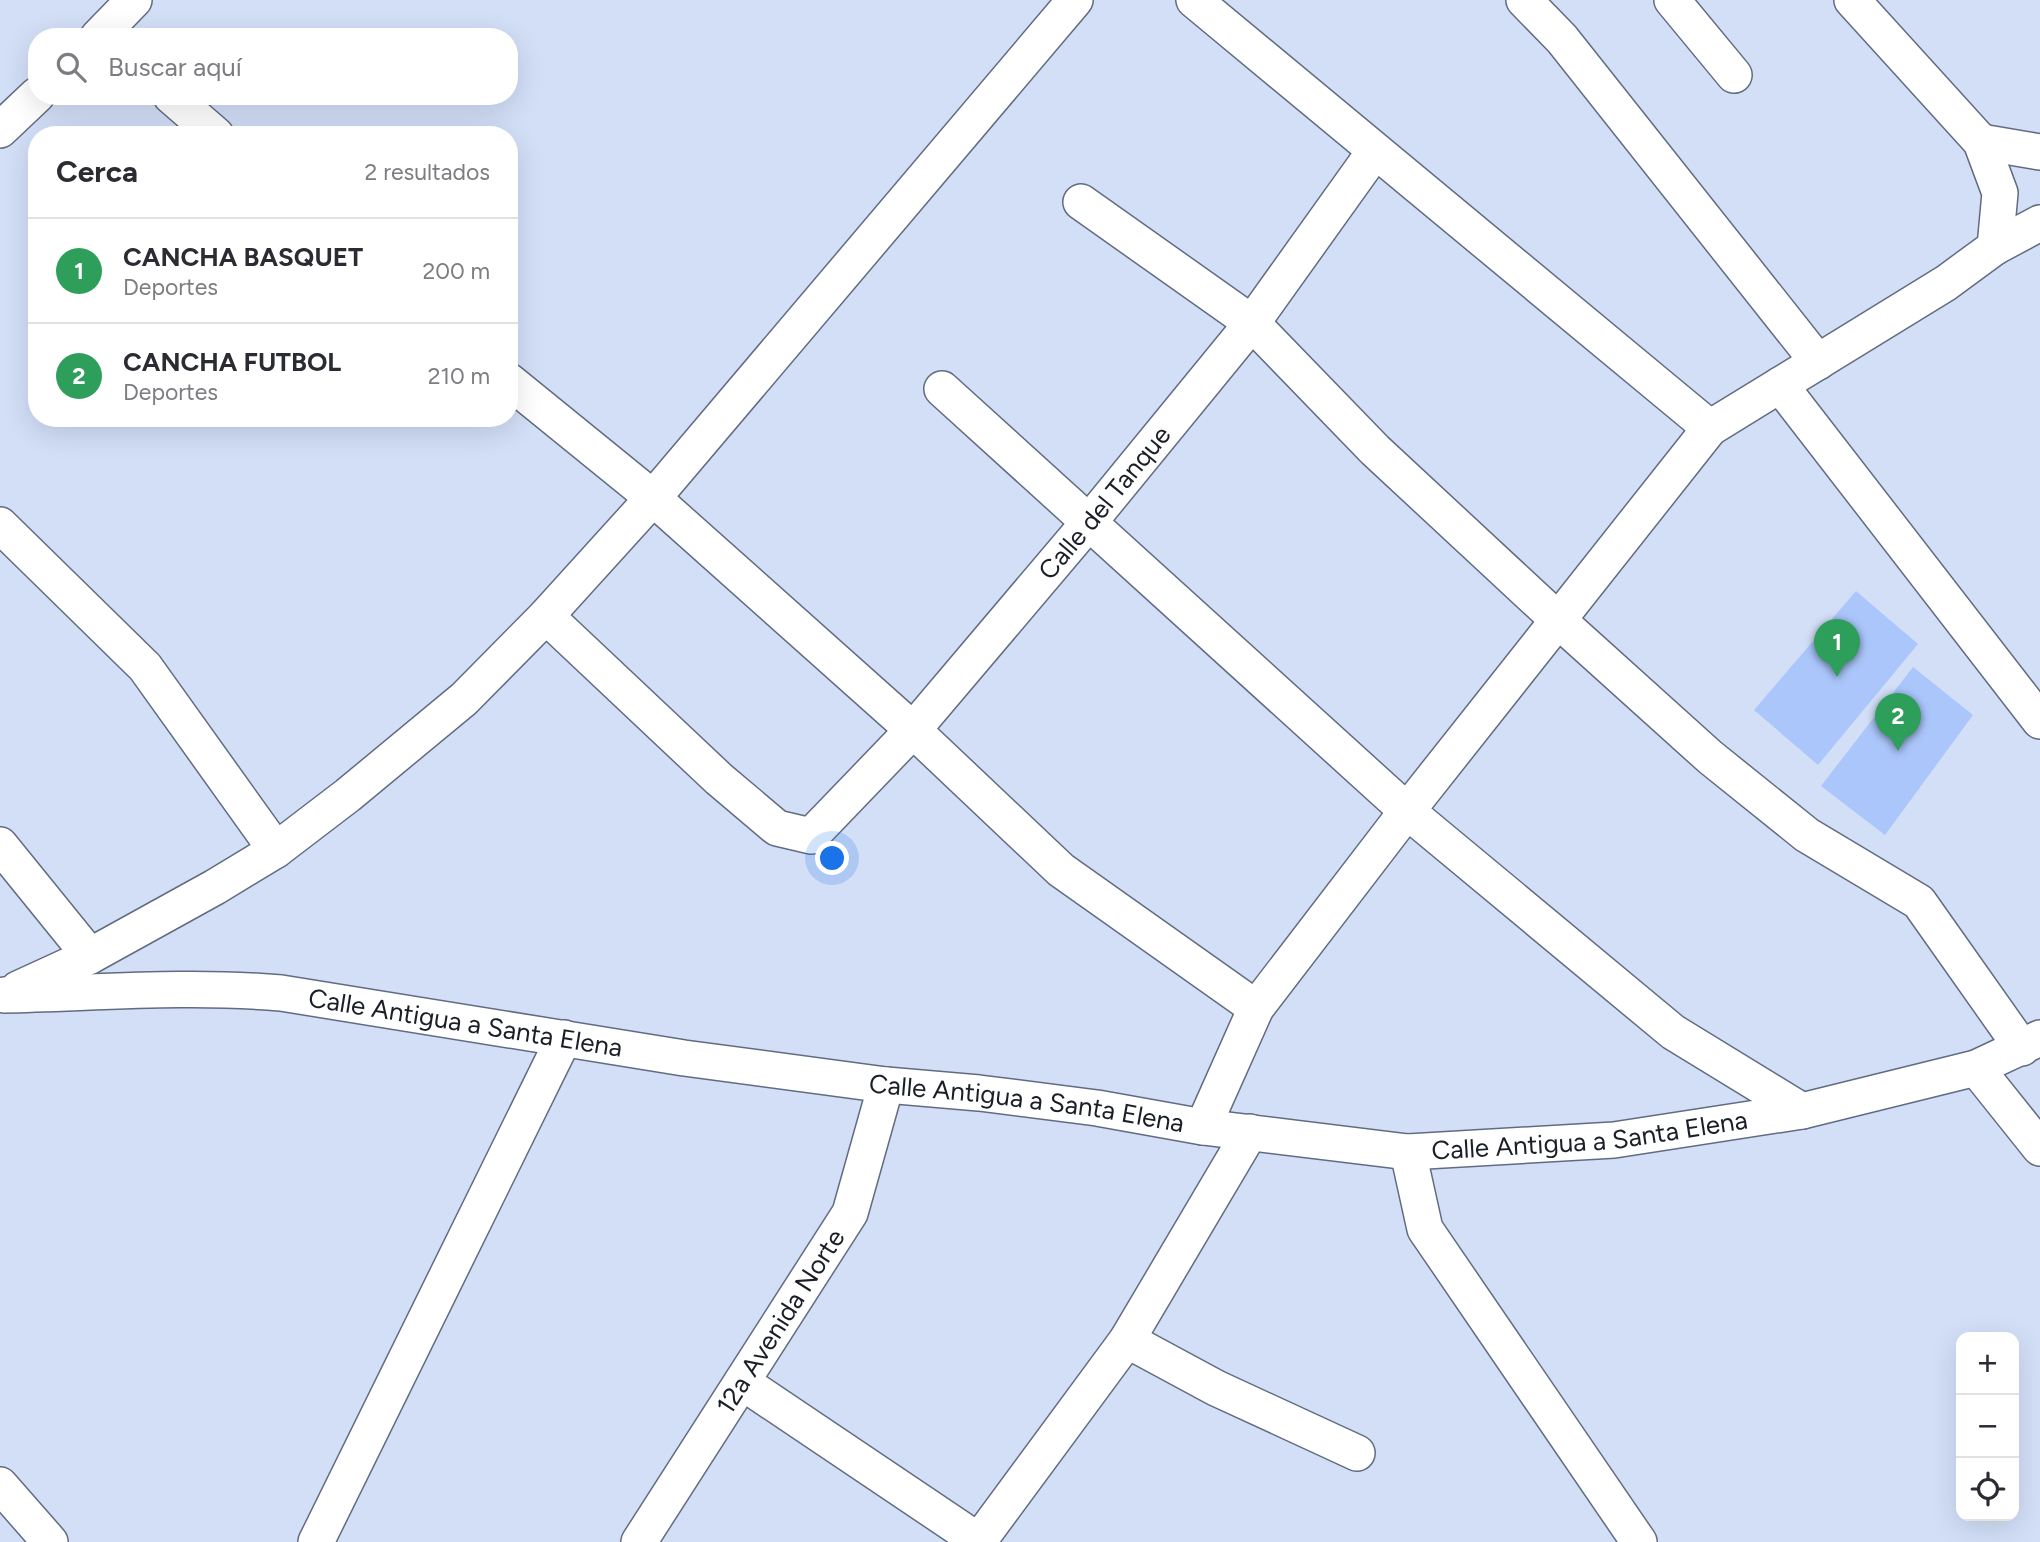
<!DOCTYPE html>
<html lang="es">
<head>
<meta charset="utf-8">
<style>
	:root { --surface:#fff; --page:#f7f7f7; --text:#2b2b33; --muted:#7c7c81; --line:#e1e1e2; --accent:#575c2a }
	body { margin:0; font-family:Figtree,sans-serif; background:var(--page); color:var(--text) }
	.controls { position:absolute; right:21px; bottom:21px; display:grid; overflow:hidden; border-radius:14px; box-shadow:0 7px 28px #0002 }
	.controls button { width:63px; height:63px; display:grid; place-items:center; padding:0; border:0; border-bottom:2px solid var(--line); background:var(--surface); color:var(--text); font:35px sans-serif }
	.you { position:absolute; left:833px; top:859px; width:24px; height:24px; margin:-18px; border:5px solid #fff; border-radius:50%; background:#1a73e8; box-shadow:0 0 0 10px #1a73e833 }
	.badge { display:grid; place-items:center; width:46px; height:46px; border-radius:50%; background:var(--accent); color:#fff; font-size:23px; font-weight:700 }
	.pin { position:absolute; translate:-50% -58px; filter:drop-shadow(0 2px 4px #0008) }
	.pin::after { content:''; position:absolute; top:37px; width:24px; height:21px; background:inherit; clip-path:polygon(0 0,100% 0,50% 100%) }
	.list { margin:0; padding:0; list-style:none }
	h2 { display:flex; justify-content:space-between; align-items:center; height:91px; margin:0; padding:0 28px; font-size:30px }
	h2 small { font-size:23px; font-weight:400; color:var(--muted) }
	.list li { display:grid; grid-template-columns:46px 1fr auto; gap:21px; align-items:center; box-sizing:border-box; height:105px; padding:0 28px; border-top:2px solid var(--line) }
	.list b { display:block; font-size:26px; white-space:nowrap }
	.list p { margin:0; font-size:23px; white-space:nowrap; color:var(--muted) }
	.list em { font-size:23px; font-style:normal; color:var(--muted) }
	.icon { flex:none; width:38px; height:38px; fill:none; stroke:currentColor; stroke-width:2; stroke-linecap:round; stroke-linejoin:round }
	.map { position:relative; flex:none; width:2040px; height:1542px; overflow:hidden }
	.search { position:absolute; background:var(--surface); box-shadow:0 7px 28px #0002; left:28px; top:28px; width:490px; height:77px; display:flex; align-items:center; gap:18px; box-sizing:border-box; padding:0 24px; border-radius:28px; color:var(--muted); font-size:26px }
	.panel { position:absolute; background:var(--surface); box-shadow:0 7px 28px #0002; left:28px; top:126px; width:490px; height:301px; border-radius:28px }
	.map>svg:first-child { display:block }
	.green { fill:#abc6fb }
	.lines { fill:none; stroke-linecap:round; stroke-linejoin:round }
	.minor-casing { stroke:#616c81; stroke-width:38 }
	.minor { stroke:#fff; stroke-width:35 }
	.labels { text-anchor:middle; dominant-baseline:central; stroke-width:7; stroke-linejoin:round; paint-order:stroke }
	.street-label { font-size:26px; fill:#1a1e27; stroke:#e4ecfb }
</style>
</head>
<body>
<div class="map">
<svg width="2040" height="1542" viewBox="0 0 2040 1542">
	<rect width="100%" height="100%" fill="#d2dff7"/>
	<path class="green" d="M1856,591L1918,644L1818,765L1754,710Z
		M1913,667L1973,715L1885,835L1821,786Z"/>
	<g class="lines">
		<defs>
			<g id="minor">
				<path d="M1194,0L1710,428"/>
				<path d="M1524,0L1562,39L1818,362"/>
				<path d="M1672,0L1734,75"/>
				<path d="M98,37L134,0"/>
				<path d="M171,96L216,135"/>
				<path d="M0,130L37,95"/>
				<path d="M1981,142L2040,152"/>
				<path d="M1081,202L1252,323L1375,450L1558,620L1710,757L1807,835L1919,902L2022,1048"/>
				<path d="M1995,247L2040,223"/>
				<path d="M509,381L653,498L913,730L1061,870L1256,1008"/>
				<path d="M1780,385L2040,721"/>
				<path d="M942,389L1407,811L1673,1032L1802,1111"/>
				<path d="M0,525L145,667L276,850"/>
				<path id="s1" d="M546,616L719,779L777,828L811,836L913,730L1090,521L1252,323L1375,151"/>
				<path d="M0,845L90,956"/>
				<path d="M18,989L90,956L215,887L276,850L348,795L464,699L546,616L653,498L1075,0"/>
				<path id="s2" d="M4,995C96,993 189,985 281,993L684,1058L886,1085L979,1093L1097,1108L1203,1127L1408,1152L1614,1140L1802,1111L1976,1068L2040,1038"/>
				<path d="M1976,1068L2040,1148"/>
				<path d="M1203,1127L1256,1008L1407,811L1710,428L1946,283L1995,247L2000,193L1981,142L1852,0"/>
				<path d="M1408,1152L1425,1229L1639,1542"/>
				<path d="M1127,1340L1216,1388L1357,1453"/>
				<path d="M742,1382L980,1542"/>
				<path d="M0,1485L50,1542"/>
				<path d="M316,1542L564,1038"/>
				<path id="s3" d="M639,1542L850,1213L886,1085"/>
				<path d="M978,1542L1127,1340L1250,1132"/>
			</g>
		</defs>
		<use href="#minor" class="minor-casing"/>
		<use href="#minor" class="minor"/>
	</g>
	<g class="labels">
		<g class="street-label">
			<text stroke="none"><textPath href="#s1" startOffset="793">Calle del Tanque</textPath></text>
			<text stroke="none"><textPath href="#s2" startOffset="464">Calle Antigua a Santa Elena</textPath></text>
			<text stroke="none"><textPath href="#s2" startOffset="1031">Calle Antigua a Santa Elena</textPath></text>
			<text stroke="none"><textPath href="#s2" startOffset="1598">Calle Antigua a Santa Elena</textPath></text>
			<text stroke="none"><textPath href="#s3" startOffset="262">12a Avenida Norte</textPath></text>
		</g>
	</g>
</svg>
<div class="controls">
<button>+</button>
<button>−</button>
<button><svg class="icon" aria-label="locate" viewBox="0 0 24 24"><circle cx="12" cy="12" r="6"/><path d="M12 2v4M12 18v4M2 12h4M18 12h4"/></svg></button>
</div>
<div class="you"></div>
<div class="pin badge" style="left:1837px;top:677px;background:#2e9e5b">1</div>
<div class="pin badge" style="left:1898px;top:751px;background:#2e9e5b">2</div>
<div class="search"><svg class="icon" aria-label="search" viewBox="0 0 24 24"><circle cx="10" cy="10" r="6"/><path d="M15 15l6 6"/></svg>Buscar aquí</div>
<section class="panel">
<h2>Cerca<small>2 resultados</small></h2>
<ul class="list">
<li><span class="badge" style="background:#2e9e5b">1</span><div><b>CANCHA BASQUET</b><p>Deportes</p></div><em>200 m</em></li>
<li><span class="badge" style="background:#2e9e5b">2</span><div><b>CANCHA FUTBOL</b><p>Deportes</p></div><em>210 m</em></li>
</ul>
</section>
</div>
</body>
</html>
